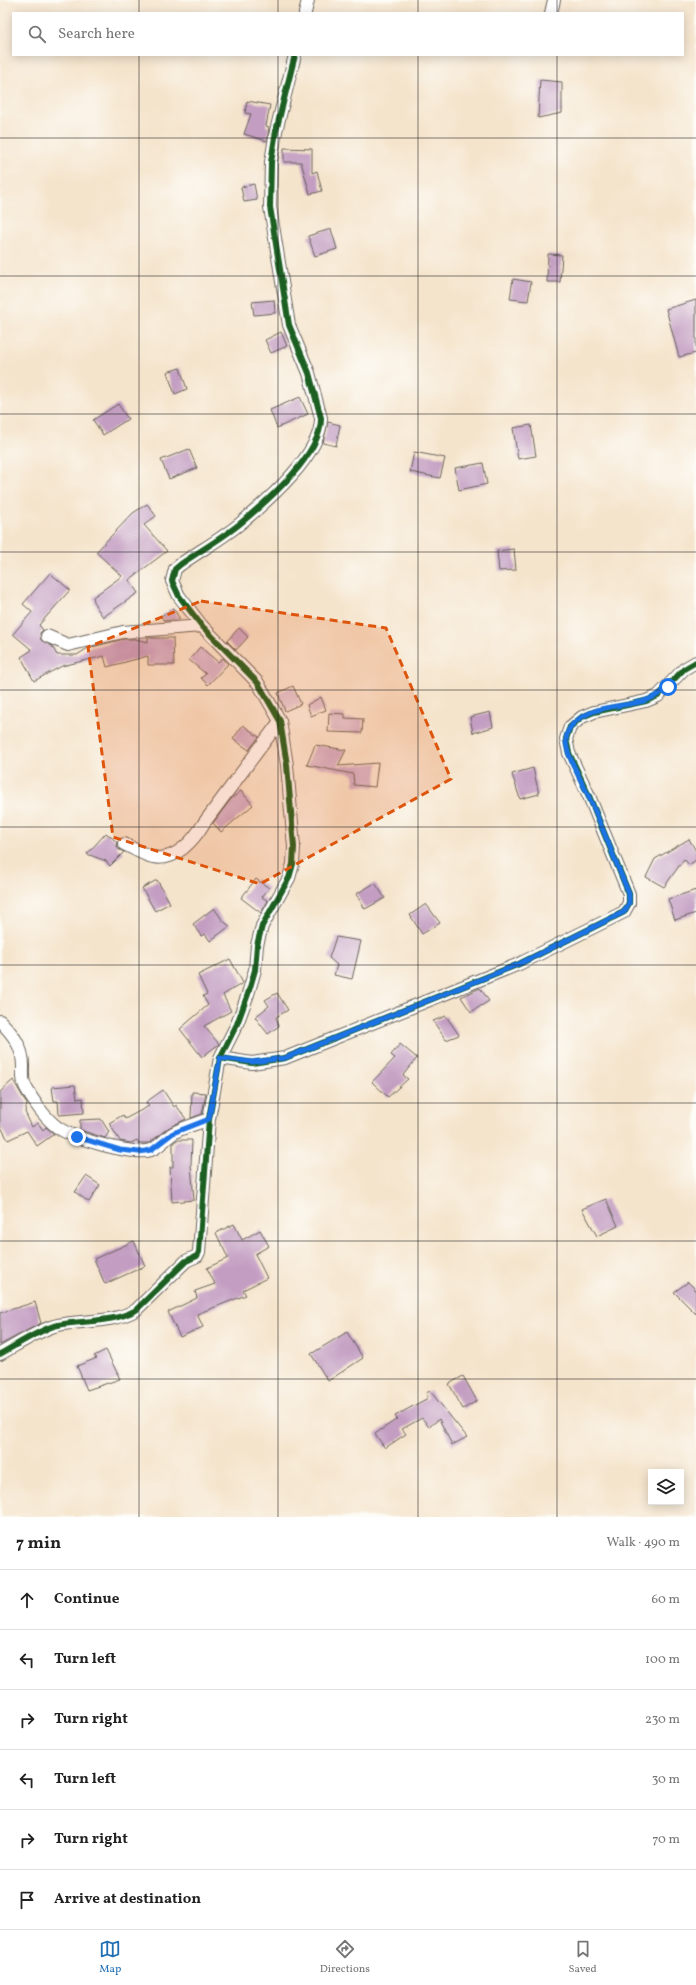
<!DOCTYPE html>
<html lang="en">
<head>
<meta charset="utf-8">
<style>
	:root { --surface:#fff; --page:#f6f6f6; --text:#222; --muted:#767676; --line:#e0e0e0; --accent:#1f6fb2 }
	body { margin:0; font-family:Vollkorn,serif; background:var(--page); color:var(--text) }
	.controls { position:absolute; right:12px; bottom:12px; display:grid; overflow:hidden; border-radius:0px; box-shadow:0 2px 10px #0003 }
	.controls button { width:36px; height:36px; display:grid; place-items:center; padding:0; border:0; border-bottom:1px solid var(--line); background:var(--surface); color:var(--text); font:20px sans-serif }
	.stop { position:absolute; width:12px; height:12px; margin:-9px; border:3px solid #1a73e8; border-radius:50%; background:#fff }
	.stop.end { background:#1a73e8; border-color:#fff; box-shadow:0 1px 4px #0008 }
	.list { margin:0; padding:0; list-style:none }
	h2 { display:flex; justify-content:space-between; align-items:center; height:52px; margin:0; padding:0 16px; font-size:17px }
	h2 small { font-size:13px; font-weight:400; color:var(--muted) }
	.list li { display:grid; grid-template-columns:26px 1fr auto; gap:12px; align-items:center; box-sizing:border-box; height:60px; padding:0 16px; border-top:1px solid var(--line) }
	.list b { display:block; font-size:15px; white-space:nowrap }
	.list em { font-size:13px; font-style:normal; color:var(--muted) }
	.icon { flex:none; width:22px; height:22px; fill:none; stroke:currentColor; stroke-width:2; stroke-linecap:round; stroke-linejoin:round }
	.map { position:relative; flex:none; width:696px; height:1517px; overflow:hidden }
	.search { position:absolute; background:var(--surface); box-shadow:0 2px 10px #0003; left:12px; right:12px; top:12px; height:44px; display:flex; align-items:center; gap:10px; box-sizing:border-box; padding:0 14px; border-radius:0px; color:var(--muted); font-size:15px }
	.sheet { height:412px; background:var(--surface) }
	nav { display:flex; justify-content:space-around; align-items:center; box-sizing:border-box; height:56px; border-top:1px solid var(--line); background:var(--surface); font-size:11px; color:var(--muted) }
	nav a { display:grid; justify-items:center; gap:2px }
	nav .on { color:var(--accent) }
	.map>svg:first-child { display:block }
	.building { fill:#c39dc2 }
	.lines { fill:none; stroke-linecap:round; stroke-linejoin:round }
	.minor-casing { stroke:#68625a; stroke-width:14 }
	.minor { stroke:#fff; stroke-width:12 }
	.cycleway-casing { stroke:#fdfcf7; stroke-width:8 }
	.cycleway { stroke:#1b5e20; stroke-width:6 }
	.route { stroke:#1a73e8; stroke-width:5 }
	.marked { fill:#de560d; fill-opacity:0.2; stroke:#de560d; stroke-width:3; stroke-dasharray:8 5; stroke-linejoin:round }
	.grid { fill:none; stroke:#1c1c1c; stroke-width:1; stroke-opacity:0.55 }
</style>
</head>
<body>
<div class="map">
<svg width="696" height="1517" viewBox="0 0 696 1517">
	<rect width="100%" height="100%" fill="#fdfcf7"/>
	<filter id="ink" filterUnits="userSpaceOnUse"><feTurbulence type="fractalNoise" baseFrequency=".025" numOctaves="2"/><feDisplacementMap in="SourceGraphic" scale="8" xChannelSelector="R" yChannelSelector="G"/><feConvolveMatrix kernelMatrix="1 2 1 2 8 2 1 2 1" color-interpolation-filters="sRGB"/></filter>
	<filter id="wash" filterUnits="userSpaceOnUse"><feTurbulence type="fractalNoise" baseFrequency=".012" numOctaves="4" result="noise"/><feDisplacementMap in="SourceGraphic" scale="16" xChannelSelector="R" yChannelSelector="G"/><feGaussianBlur stdDeviation="0.9" result="paint"/><feColorMatrix in="noise" values="0 0 0 0 0 0 0 0 0 0 0 0 0 0 0 0 0 1.4 0 .05"/><feComposite in="paint" operator="in"/></filter>
	<g filter="url(#wash)">
		<rect width="100%" height="100%" fill="#f5e4cc"/>
		<g id="blocks">
			<path class="building" d="M540,80L562,82V113L538,118Z
				M247,101L270,105L266,126L269,127L267,141L244,134L251,114L245,113Z
				M284,148L312,149V173L317,171L322,191L310,194L301,162H284Z
				M254,184L257,200L244,202L241,187Z
				M331,229L337,249L315,256L308,236Z
				M548,254L562,255L560,282H547Z
				M513,279L531,282L528,301L510,299Z
				M274,300L275,313L254,315L252,302Z
				M696,300V353L679,357L666,309Z
				M281,332L287,346L271,353L265,340Z
				M180,368L187,389L175,394L167,372Z
				M300,397L308,414L277,428L270,410Z
				M118,404L128,419L103,435L93,420Z
				M328,422L340,425L336,446L323,443Z
				M531,425L536,456L518,459L513,428Z
				M189,449L197,468L169,479L161,460Z
				M414,452L445,458L440,478L410,472Z
				M483,463L487,484L459,490L455,468Z
				M147,504L156,516L144,525L167,551L129,580L138,593L103,617L95,605L93,597L122,576L96,552L133,513Z
				M514,549L516,570L499,571L497,551Z
				M50,573L70,590L39,625L43,630L40,633L41,640L52,646L57,655H77L88,648L124,639H135L148,642V638H173L174,665H148V656L107,667L104,656L62,666L34,681L21,657L32,650L13,634L32,612L23,604Z
				M173,608L180,619L164,621L161,616Z
				M239,628L248,637L236,650L227,641Z
				M200,647L218,662L223,658L228,664L208,685L201,678L206,674L189,660Z
				M293,686L301,704L285,711L278,693Z
				M321,697L326,710L311,716L307,705Z
				M490,712L493,727L473,733L470,717Z
				M329,713L345,714V718L363,719L362,733L328,732Z
				M243,725L259,737L249,750L233,739Z
				M315,745L346,750L338,766L378,763L375,787L354,785L353,774L307,765Z
				M533,768L539,794L520,799L512,774Z
				M241,791L253,805L221,832L213,823L231,799Z
				M106,833L116,841L118,849L124,852L110,866L106,861L87,854Z
				M689,839L696,851V860L689,865L684,859L664,887L646,877L655,859Z
				M256,879L269,888L262,897L268,901L261,913L241,898Z
				M157,880L170,903L155,911L142,888Z
				M375,883L385,898L365,909L356,894Z
				M696,890V913L675,920L668,899Z
				M426,904L440,923L422,934L410,915Z
				M214,908L223,921L230,926L210,941L205,934L201,936L193,924Z
				M336,937L361,941L352,979L334,975L337,965L329,958Z
				M230,959L243,983L223,995L231,1011L204,1026L219,1044L202,1057L180,1029L208,1005L203,996L207,994L198,975Z
				M480,988L489,1001L471,1012L461,997Z
				M277,993L288,1010L276,1017L279,1026L268,1034L255,1017L269,1006L265,1000Z
				M446,1016L459,1035L446,1040L433,1021Z
				M400,1044L417,1058L403,1075L408,1079L388,1097L372,1082L395,1058L391,1055Z
				M13,1080L27,1104L25,1112L32,1127L38,1123L43,1130L46,1127L54,1134L37,1146L27,1131L8,1140L0,1125V1092Z
				M75,1085L77,1099L83,1098L84,1113L59,1115L58,1101H54L52,1087Z
				M163,1090L174,1107L176,1105L186,1119L168,1128L149,1143H139L137,1140L131,1143L120,1141L109,1123L123,1115L125,1119L149,1106L146,1102Z
				M192,1092L206,1093L202,1114L191,1118Z
				M101,1119L109,1132L105,1138L80,1130V1120Z
				M177,1140H192L191,1165L194,1200L172,1202L170,1167H173V1143Z
				M86,1176L100,1185L89,1202L75,1192Z
				M606,1199L618,1226L597,1236L582,1209Z
				M234,1224L242,1240L260,1230L269,1246L255,1254L267,1278L243,1290L246,1295L197,1314L203,1327L180,1337L168,1312L197,1298L195,1291L215,1284L207,1268L228,1258L216,1233Z
				M134,1241L145,1266L105,1284L94,1259Z
				M688,1282L696,1290V1314L674,1292Z
				M35,1302L41,1323L0,1345V1313Z
				M347,1332L363,1358L328,1381L311,1354Z
				M106,1350L120,1379L87,1390L77,1366L97,1358L94,1356Z
				M463,1376L477,1401L463,1409L449,1384Z
				M430,1391L467,1437L452,1445L439,1419L429,1427L422,1418L402,1429L406,1434L385,1448L375,1434L397,1419L395,1416L428,1398L426,1393Z"/>
		</g>
	</g>
	<g filter="url(#ink)">
		<use href="#blocks" fill-opacity="0" stroke="#68625a" stroke-width="1"/>
		<g class="lines">
			<defs>
				<path id="minor" d="M305,13L308,0
					M551,13L554,0
					M47,636L68,645L123,632L202,626
					M124,844C133,848 143,855 153,857C175,862 194,840 204,823L280,721
					M0,1021C13,1034 23,1047 23,1066C23,1074 22,1079 25,1086C32,1100 45,1118 57,1127C72,1138 133,1156 151,1150C159,1147 165,1139 172,1134C182,1127 198,1124 209,1119
					M220,1058L252,1063L285,1058L519,964L624,912L629,903V894L589,796L569,753L566,739L570,727L582,717L594,712L646,701L658,696L684,669L696,662
					M0,1354C15,1346 42,1328 58,1325C84,1320 113,1323 136,1310L186,1261L197,1256L199,1252L209,1119L220,1058L237,1024L248,994L255,970L257,945L262,926L289,878L293,864L294,847L287,765L280,721L258,683L202,626L179,596L172,581L175,569L181,564C201,550 223,538 242,522C267,501 322,454 321,418L309,373L289,325L270,207L271,162L276,131L295,55"/>
			</defs>
			<use href="#minor" class="minor-casing"/>
			<use href="#minor" class="minor"/>
			<defs>
				<path id="cycleway" d="M220,1058L252,1063L285,1058L519,964L624,912L629,903V894L589,796L569,753L566,739L570,727L582,717L594,712L646,701L658,696L684,669L696,662
					M0,1354C15,1346 42,1328 58,1325C84,1320 113,1323 136,1310L186,1261L197,1256L199,1252L209,1119L220,1058L237,1024L248,994L255,970L257,945L262,926L289,878L293,864L294,847L287,765L280,721L258,683L202,626L179,596L172,581L175,569L181,564C201,550 223,538 242,522C267,501 322,454 321,418L309,373L289,325L270,207L271,162L276,131L295,55"/>
			</defs>
			<use href="#cycleway" class="cycleway-casing"/>
			<use href="#cycleway" class="cycleway"/>
		</g>
	</g>
	<g class="lines" filter="url(#ink)">
		<path class="route" d="M77,1137L120,1150L139,1152L151,1150L173,1133L209,1119L220,1058L252,1062L285,1058L519,964L624,912L629,903V894C615,861 603,828 588,795C582,781 565,754 566,739C567,725 580,717 592,712C619,701 643,710 668,687"/>
	</g>
	<path class="marked" d="M201,601L386,628L451,779L260,884L113,837L88,647Z"/>
	<path class="grid" d="M139,0V13M278,0V13M418,0V13M557,0V13M139,55V1517M278,55V1517M418,55V1517M557,55V1517M0,138H696M0,276H696M0,414H696M0,552H696M0,690H696M0,827H696M0,965H696M0,1103H696M0,1241H696M0,1379H696"/>
</svg>
<div class="controls">
<button><svg class="icon" aria-label="layers" viewBox="0 0 24 24"><path d="M12 4l9 5-9 5-9-5zM3 14l9 5 9-5"/></svg></button>
</div>
<div class="stop" style="left:668px;top:687px"></div>
<div class="stop end" style="left:77px;top:1137px"></div>
<div class="search"><svg class="icon" aria-label="search" viewBox="0 0 24 24"><circle cx="10" cy="10" r="6"/><path d="M15 15l6 6"/></svg>Search here</div>
</div>
<section class="sheet">
<h2>7 min<small>Walk · 490 m</small></h2>
<ul class="list">
<li><svg class="icon" aria-label="ahead" viewBox="0 0 24 24"><path d="M12 20V5M6 11l6-6 6 6"/></svg><div><b>Continue</b></div><em>60 m</em></li>
<li><svg class="icon" aria-label="left" viewBox="0 0 24 24"><path d="M17 20v-9H6M10 6l-5 5 5 5"/></svg><div><b>Turn left</b></div><em>100 m</em></li>
<li><svg class="icon" aria-label="right" viewBox="0 0 24 24"><path d="M7 20v-9h11M14 6l5 5-5 5"/></svg><div><b>Turn right</b></div><em>230 m</em></li>
<li><svg class="icon" aria-label="left" viewBox="0 0 24 24"><path d="M17 20v-9H6M10 6l-5 5 5 5"/></svg><div><b>Turn left</b></div><em>30 m</em></li>
<li><svg class="icon" aria-label="right" viewBox="0 0 24 24"><path d="M7 20v-9h11M14 6l5 5-5 5"/></svg><div><b>Turn right</b></div><em>70 m</em></li>
<li><svg class="icon" aria-label="arrive" viewBox="0 0 24 24"><path d="M6 21V4h12l-3 4 3 4H6"/></svg><div><b>Arrive at destination</b></div></li>
</ul>
</section>
<nav>
<a class="on"><svg class="icon" aria-label="map" viewBox="0 0 24 24"><path d="M3 6l6-2 6 2 6-2v14l-6 2-6-2-6 2zM9 4v14M15 6v14"/></svg>Map</a>
<a><svg class="icon" aria-label="directions" viewBox="0 0 24 24"><path d="M12 3l9 9-9 9-9-9zM9 14v-3h6M13 9l2 2-2 2"/></svg>Directions</a>
<a><svg class="icon" aria-label="saved" viewBox="0 0 24 24"><path d="M7 4h10v16l-5-4-5 4z"/></svg>Saved</a>
</nav>
</body>
</html>
